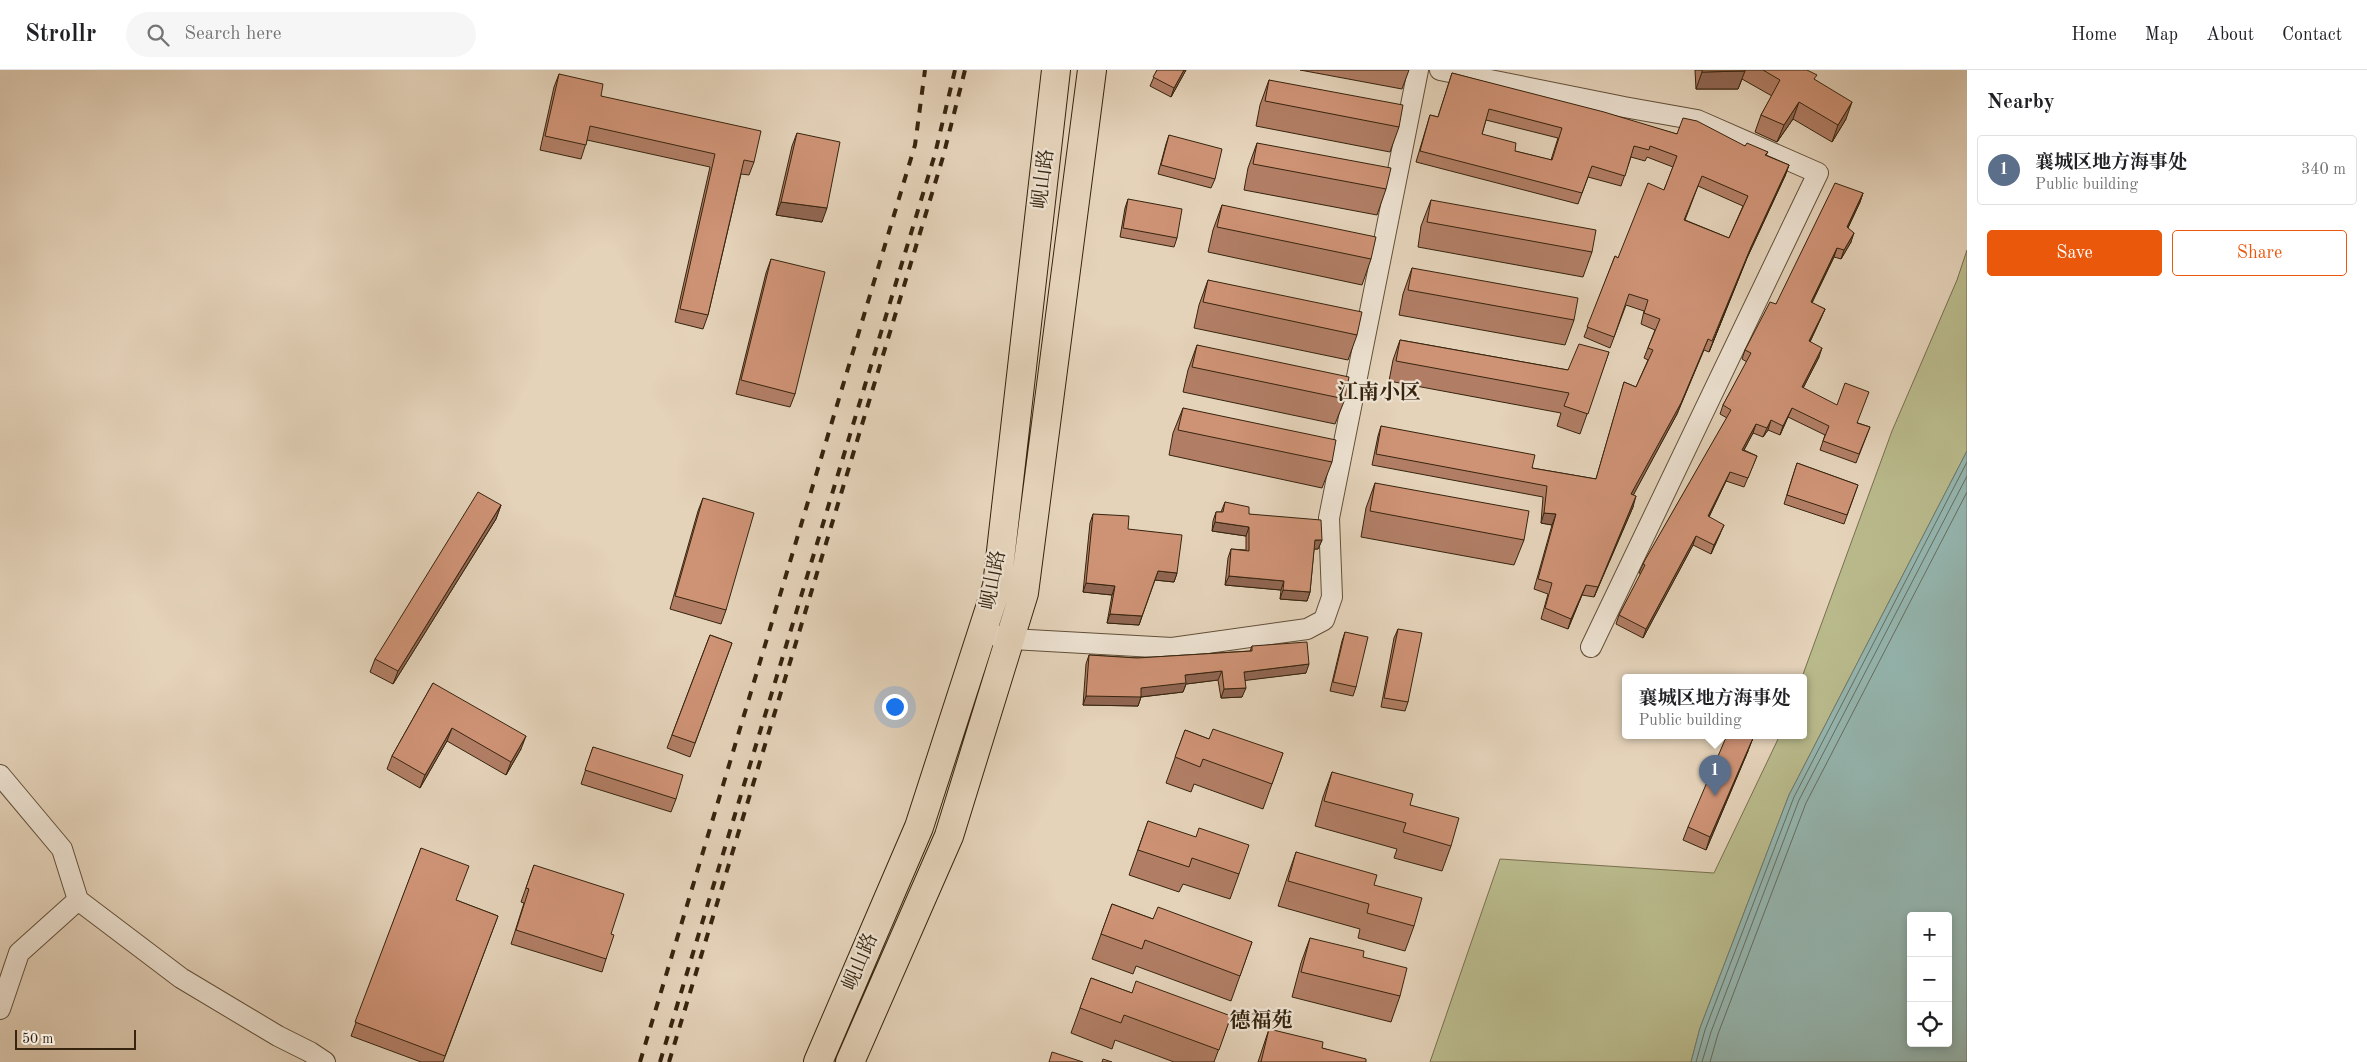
<!DOCTYPE html>
<html lang="en">
<head>
<meta charset="utf-8">
<style>
	:root { --surface:#fff; --page:#f6f6f6; --text:#202124; --muted:#757577; --line:#e0e0e0; --accent:#ea580c }
	body { margin:0; font-family:"Old Standard TT","Noto Serif SC",serif; background:var(--page); color:var(--text) }
	.controls { position:absolute; right:15px; bottom:15px; display:grid; overflow:hidden; border-radius:5px; box-shadow:0 2px 8px #0003 }
	.controls button { width:45px; height:45px; display:grid; place-items:center; padding:0; border:0; border-bottom:1px solid var(--line); background:var(--surface); color:var(--text); font:25px sans-serif }
	.scale { position:absolute; left:15px; bottom:12px; width:121px; box-sizing:border-box; padding-left:5px; border:2px solid #36240e; border-top:0; font-size:14px; line-height:18px; white-space:nowrap; color:#36240e; -webkit-text-stroke:4px #ede2d2; paint-order:stroke }
	.you { position:absolute; left:894px; top:636px; width:18px; height:18px; margin:-12px; border:4px solid #fff; border-radius:50%; background:#1a73e8; box-shadow:0 0 0 8px #1a73e833 }
	.badge { display:grid; place-items:center; width:32px; height:32px; border-radius:50%; background:var(--accent); color:#fff; font-size:16px; font-weight:700 }
	.pin { position:absolute; translate:-50% -41px; filter:drop-shadow(0 1px 2px #0008) }
	.pin::after { content:''; position:absolute; top:26px; width:18px; height:15px; background:inherit; clip-path:polygon(0 0,100% 0,50% 100%) }
	.popup { position:absolute; left:1622px; top:604px; width:185px; height:65px; box-sizing:border-box; display:grid; place-content:center; border-radius:5px; background:var(--surface); filter:drop-shadow(0 1px 4px #0005); font-size:16px; white-space:nowrap; color:var(--muted) }
	.popup b { font-size:19px; color:var(--text) }
	.popup::after { content:''; position:absolute; left:50%; top:100%; margin-left:-10px; border:10px solid transparent; border-top-color:var(--surface) }
	.list { margin:0; padding:0; list-style:none }
	h2 { display:flex; justify-content:space-between; align-items:center; height:65px; margin:0; padding:0 20px; font-size:21px }
	h2 small { font-size:16px; font-weight:400; color:var(--muted) }
	.list li { display:grid; grid-template-columns:32px 1fr auto; gap:15px; align-items:center; box-sizing:border-box; height:70px; margin:0 10px 10px; padding:0 10px; border:1px solid var(--line); border-radius:5px }
	.list b { display:block; font-size:19px; white-space:nowrap }
	.list p { margin:0; font-size:16px; white-space:nowrap; color:var(--muted) }
	.list em { font-size:16px; font-style:normal; color:var(--muted) }
	.actions { display:flex; gap:10px; padding:15px 20px }
	.actions a { flex:1; padding:11px 0; border:1px solid var(--accent); border-radius:5px; text-align:center; font-size:18px; color:var(--accent) }
	.actions .main { background:var(--accent); color:#fff }
	.icon { flex:none; width:28px; height:28px; fill:none; stroke:currentColor; stroke-width:2; stroke-linecap:round; stroke-linejoin:round }
	.map { position:relative; flex:none; width:1967px; height:992px; overflow:hidden }
	header { display:flex; align-items:center; gap:30px; box-sizing:border-box; height:70px; padding:0 25px; background:var(--surface); border-bottom:1px solid var(--line) }
	header strong { font-size:24px }
	nav { display:flex; gap:28px; margin-inline-start:auto; font-size:18px }
	.search { width:350px; height:45px; background:var(--page); display:flex; align-items:center; gap:12px; box-sizing:border-box; padding:0 18px; border-radius:28px; color:var(--muted); font-size:19px }
	main { display:flex }
	aside { flex:1; background:var(--surface) }
	.map>svg:first-child { display:block }
	.green { fill:#b9ba8c; stroke:#786f4d }
	.water { fill:#95b7b1; stroke:#6f7c70; fill-rule:evenodd }
	.lines { fill:none; stroke-linecap:round; stroke-linejoin:round }
	.shore { stroke:#666e60; stroke-width:1 }
	.street-casing { stroke:#625039; stroke-width:22 }
	.highway-casing { stroke:#36240e; stroke-width:30 }
	.street { stroke:#ede2d2; stroke-width:20 }
	.highway { stroke:#e4d2b9; stroke-width:28 }
	.rail { stroke:#36240e; stroke-width:4; stroke-dasharray:9 9; stroke-linecap:butt }
	.wall { fill:#b17e65; stroke:#36240e; fill-rule:evenodd }
	.shaded-wall { fill:#906652; stroke:#36240e }
	.building { fill:#ce9275; stroke:#36240e; fill-rule:evenodd }
	.labels { text-anchor:middle; dominant-baseline:central; stroke-width:4.5; stroke-linejoin:round; paint-order:stroke }
	.street-label { font-size:20px; fill:#36240e; stroke:#ede2d2 }
	.neighbourhood-label { font-size:21px; font-weight:bold; fill:#36240e; stroke:#ede2d2 }
</style>
</head>
<body>
<header>
<strong>Strollr</strong>
<div class="search"><svg class="icon" aria-label="search" viewBox="0 0 24 24"><circle cx="10" cy="10" r="6"/><path d="M15 15l6 6"/></svg>Search here</div>
<nav><a>Home</a><a>Map</a><a>About</a><a>Contact</a></nav>
</header>
<main>
<div class="map">
<svg width="1967" height="992" viewBox="0 0 1967 992">
	<rect width="100%" height="100%" fill="#e4d2b9"/>
	<filter id="stains"><feTurbulence type="fractalNoise" baseFrequency=".004" numOctaves="4"/><feColorMatrix values="0 0 0 0 .2 0 0 0 0 .09 0 0 0 0 .02 0 0 0 .5 -.17"/></filter>
	<radialGradient id="worn" r=".72"><stop offset=".6" stop-color="#630" stop-opacity="0"/><stop offset="1" stop-color="#630" stop-opacity=".3"/></radialGradient>
	<path class="green" d="M1967,180V381L1789,725L1700,958L1691,992H1430L1500,789L1714,803L1780,665H1804V607H1802L1892,361L1957,210Z"/>
	<path class="water" d="M1967,381V992H1691L1700,958L1789,725ZM1911,846H1948V973H1911Z"/>
	<g class="lines">
		<path class="shore" d="M1696,992L1705,960L1794,727L1967,392
			M1702,992L1711,962L1799,730L1967,406
			M1710,992L1718,964L1806,733L1967,422"/>
		<defs>
			<path id="street" d="M1440,0L1624,37L1697,50L1818,103L1591,577
				M982,562L1010,569L1172,578L1307,559L1324,550L1332,527L1329,448L1418,0
				M0,705L62,779L78,830L181,908L278,966L310,982L325,992
				M0,939L19,883L78,830"/>
			<path id="highway" d="M818,992L919,757L997,516L1056,0
				M850,992L949,766L1024,523L1092,0"/>
		</defs>
		<use href="#street" class="street-casing"/>
		<use href="#highway" class="highway-casing"/>
		<use href="#street" class="street"/>
		<use href="#highway" class="highway"/>
		<path class="rail" d="M640,992L915,75L925,0
			M660,992L935,84L955,0
			M669,992L943,87L965,0"/>
	</g>
	<path class="wall" d="M1157,0H1186L1171,27L1150,16Z
		M1300,0H1409L1402,19Z
		M1695,0H1807L1846,49L1832,72L1793,49L1777,72L1755,62L1761,45L1772,26L1742,9L1738,19H1696Z
		M1452,3L1677,64L1745,76L1768,82L1766,85L1789,95L1785,106L1747,188L1709,282L1704,280L1677,344L1633,425V437L1594,527L1582,525L1568,559L1541,549L1548,524L1534,519L1552,455L1541,453L1543,427L1372,395L1378,366L1381,356L1532,398L1596,409L1621,323L1624,312L1636,317L1648,290L1644,288L1655,260L1641,254L1644,241L1626,235L1610,278L1584,267L1615,186L1618,188L1664,120L1673,97L1647,87L1645,91L1631,87L1621,116L1588,107L1578,134L1416,92L1430,45L1438,47ZM1486,50L1558,68L1551,90L1515,81L1482,64ZM1698,116L1743,136L1729,168L1685,150Z
		M559,4L601,26L754,92L749,105L741,104L708,245L703,259L675,252L710,97L587,70L581,89L540,80L554,17Z
		M1269,10L1399,57L1390,82L1256,56L1260,35Z
		M797,63L822,152L776,145L792,76Z
		M1169,65L1215,109L1211,118L1158,104L1166,74Z
		M1257,73L1386,119L1377,145L1244,120L1248,98Z
		M1863,123L1860,132L1848,158L1851,172L1841,189L1834,187L1812,233L1825,239L1821,248L1810,272L1819,287L1803,318L1858,353L1870,357L1856,393L1820,380L1825,365L1788,347L1780,365L1768,360L1763,367L1753,363L1744,380L1757,386L1744,417L1726,411L1709,447L1720,464L1711,484L1693,475L1643,568L1616,554L1619,545L1641,504L1639,503L1643,494L1727,348L1720,344L1723,335L1747,292L1742,289L1745,280L1776,234Z
		M1128,129L1177,168L1174,177L1120,167L1125,138Z
		M1431,130L1592,182L1583,207L1418,177L1421,156Z
		M1222,135L1371,189L1362,215L1208,182L1213,160Z
		M771,189L795,324L790,337L736,324L766,203Z
		M1412,198L1574,250L1565,275L1399,245L1403,224Z
		M1208,210L1357,265L1348,290L1194,258L1199,235Z
		M1400,270L1568,300L1609,282L1580,364L1557,356L1561,343L1389,311L1393,290Z
		M1197,275L1345,329L1335,354L1183,322L1188,300Z
		M1183,338L1332,392L1322,418L1169,385L1173,363Z
		M1797,393L1858,415L1844,454L1784,434Z
		M1375,413L1524,470L1514,495L1361,467L1366,438Z
		M703,428L726,540L721,554L670,539L698,441Z
		M1225,432L1249,444L1322,470L1318,479H1314L1310,522L1307,531L1280,529L1281,520L1225,515L1228,488L1231,479L1246,480V466L1212,461L1213,451L1216,442H1221Z
		M501,435L496,449L393,614L370,602L375,589Z
		M1093,444L1128,459L1177,503L1174,512L1155,510L1139,555L1107,553L1112,525L1083,522L1090,453Z
		M1398,559L1408,632L1405,641L1381,637L1394,568Z
		M1345,562L1356,617L1353,626L1330,621L1342,571Z
		M710,565L732,573L690,687L667,678Z
		M1252,576L1306,603L1245,610L1242,627L1221,628L1218,610L1186,614L1183,622L1141,627L1138,636L1083,635L1086,594L1089,585L1137,588L1250,581Z
		M433,613L521,679L506,705L447,671L420,718L387,699L392,686Z
		M1185,660L1209,669L1283,683L1263,739L1194,714L1191,722L1166,713Z
		M593,677L676,729L671,742L581,714Z
		M1748,681L1706,780L1683,770L1688,757Z
		M1332,702L1410,735L1451,776L1442,801L1394,788L1397,779L1315,756L1323,727Z
		M1148,751L1239,804L1230,829L1183,814L1179,822L1129,805Z
		M421,778L456,830L498,846L443,992H421L351,966Z
		M1296,782L1374,815L1414,856L1405,881L1358,868L1360,859L1278,836L1287,808Z
		M534,795L611,864L606,889L602,902L511,874L524,833L521,832Z
		M1112,834L1153,849L1252,872L1231,931L1136,896L1133,904L1092,889Z
		M1310,868L1363,887L1400,926L1391,952L1292,927L1301,893Z
		M1091,908L1132,923L1231,946L1214,992H1174L1115,970L1112,979L1071,963Z
		M1269,959L1322,978L1366,992H1258Z"/>
	<path class="shaded-wall" d="M1184,0H1186L1171,27L1174,18Z
		M1745,1L1738,19H1696L1702,2Z
		M1799,32L1793,49L1777,72L1784,55Z
		M1852,32L1846,49L1832,72L1838,55Z
		M1789,95L1785,106L1747,188L1709,282L1751,177Z
		M1863,123L1860,132L1844,166L1847,157Z
		M781,132L827,138L822,152L776,145Z
		M1854,163L1851,172L1841,189L1844,180Z
		M1837,178L1834,187L1807,241L1811,232Z
		M1825,239L1821,248L1806,280L1809,271Z
		M1708,269L1677,344L1628,435L1631,424Z
		M1822,278L1819,287L1799,326L1802,317Z
		M1792,338L1780,365L1783,356Z
		M1771,350L1768,360L1763,367L1767,358Z
		M1756,354L1753,363L1739,389L1742,380Z
		M1730,402L1726,411L1705,455L1708,446Z
		M1636,426L1633,437L1594,527L1598,517Z
		M501,435L496,449L393,614L398,601Z
		M1544,443L1556,444L1552,455L1541,453Z
		M1215,452L1249,457L1246,466L1212,461Z
		M1724,455L1720,464L1711,484L1714,475Z
		M1696,466L1693,475L1643,568L1646,559Z
		M1315,470H1322L1318,479H1312Z
		M1158,501L1177,503L1174,512L1155,510Z
		M1229,506L1284,511L1281,520L1225,515Z
		M1086,513L1115,516L1112,525L1083,522Z
		M1586,515L1582,525L1568,559L1571,549Z
		M1283,520L1310,522L1307,531L1280,529Z
		M1110,544L1142,546L1139,555L1107,553Z
		M1309,594L1306,603L1241,611L1244,602Z
		M1222,601L1218,610L1186,614L1183,622L1140,627H1141L1138,636L1083,635L1086,626L1141,618L1185,605Z
		M1246,618L1242,627L1221,628L1224,619Z
		M452,658L447,671L420,718L425,705Z
		M526,666L521,679L506,705L511,692Z
		M1753,668L1748,681L1706,780L1710,767Z"/>
	<path class="building" d="M1157,0H1184L1174,18L1153,7Z
		M1702,0H1745V1L1702,2Z
		M1763,0H1807L1817,5L1814,9L1852,32L1838,55L1799,32L1784,55L1761,45L1780,10Z
		M1452,3L1604,42L1677,64L1683,48L1697,51L1745,76L1747,73L1768,82L1765,85L1789,95L1751,177L1712,271L1708,269L1681,333L1631,424L1636,426L1598,517L1586,515L1571,549L1545,538L1552,513L1538,509L1556,444L1544,443L1547,416L1376,384L1381,356L1535,385L1532,398L1596,409L1624,312L1636,317L1653,280L1648,278L1660,249L1644,243L1648,230L1629,224L1614,267L1587,257L1615,186L1618,188L1648,113L1664,120L1677,86L1650,76L1649,80L1634,76L1625,106L1592,96L1582,123L1420,81L1430,45L1438,47ZM1489,39L1562,58L1552,90L1515,81L1516,73L1482,64ZM1702,106L1748,126L1729,168L1684,150Z
		M559,4L603,14L601,26L761,61L754,92L744,90L708,245L680,239L715,84L590,56L586,75L545,66Z
		M1269,10L1403,35L1399,57L1265,31Z
		M797,63L840,72L827,138L781,132Z
		M1169,65L1222,79L1215,109L1161,95Z
		M1257,73L1391,98L1386,119L1253,94Z
		M1835,113L1863,123L1847,157L1854,163L1844,180L1837,178L1811,232L1825,239L1809,271L1822,278L1802,317L1837,335L1845,313L1869,322L1857,353L1870,357L1859,384L1823,371L1829,356L1792,338L1783,356L1771,350L1767,358L1756,354L1742,380L1757,386L1748,408L1730,402L1708,446L1724,455L1714,475L1696,466L1646,559L1619,545L1645,495L1643,494L1645,490L1731,340L1723,335L1751,283L1745,280L1770,232L1776,234Z
		M1128,129L1182,139L1177,168L1123,158Z
		M1431,130L1596,160L1592,182L1427,152Z
		M1222,135L1376,167L1371,189L1217,157Z
		M771,189L825,202L795,324L741,310Z
		M1412,198L1578,228L1574,250L1408,220Z
		M1208,210L1362,242L1357,265L1203,232Z
		M1400,270L1568,300L1579,274L1609,282L1588,344L1564,336L1569,323L1396,291Z
		M1197,275L1349,307L1345,329L1192,297Z
		M1183,338L1336,370L1332,392L1178,360Z
		M1797,393L1858,415L1847,445L1787,425Z
		M1375,413L1529,441L1524,470L1370,441Z
		M478,422L501,435L398,601L375,589Z
		M703,428L754,443L726,540L675,526Z
		M1225,432L1249,437V444L1321,450L1322,470H1315L1310,522L1283,520L1284,511L1229,506L1231,479L1249,481V457L1215,452L1216,442H1223Z
		M1093,444L1129,446L1128,459L1182,465L1177,503L1158,501L1142,546L1110,544L1115,516L1086,513Z
		M1398,559L1422,563L1408,632L1384,628Z
		M1345,562L1368,567L1356,617L1333,612Z
		M710,565L732,573L695,673L672,665Z
		M1307,572L1309,594L1244,602L1246,618L1224,619L1222,601L1185,605L1186,613L1141,618V627L1086,626L1089,585L1137,588L1252,581V576Z
		M433,613L526,666L511,692L452,658L425,705L392,686Z
		M1213,659L1283,683L1272,714L1203,689L1200,697L1175,687L1185,660L1209,669Z
		M1727,665H1746L1753,668L1710,767L1688,757Z
		M593,677L683,705L676,729L585,700Z
		M1332,702L1413,724L1410,735L1459,748L1451,776L1403,762L1406,753L1324,731Z
		M1148,751L1196,767L1199,758L1249,775L1239,804L1192,788L1189,797L1138,780Z
		M421,778L469,796L456,830L498,846L445,986L355,952Z
		M1296,782L1377,805L1374,815L1422,828L1414,856L1367,843L1369,834L1288,811Z
		M534,795L624,824L611,864L614,865L606,889L516,860L529,819L526,818Z
		M1112,834L1153,849L1158,837L1252,872L1240,906L1145,870L1142,879L1101,864Z
		M1310,868L1364,881L1363,887L1407,898L1400,926L1301,902Z
		M1091,908L1132,923L1136,911L1231,946L1219,980L1124,945L1121,953L1080,938Z
		M1269,959L1323,972L1322,978L1366,989V992H1261Z
		M1052,982L1083,992H1049Z
		M1103,989L1112,992H1102Z"/>
	<g class="labels">
		<g class="street-label">
			<text transform="translate(1044 109) rotate(-83)">岘山路</text>
			<text transform="translate(994 510) rotate(-79)">岘山路</text>
			<text transform="translate(861 892) rotate(-67)">岘山路</text>
		</g>
		<g class="neighbourhood-label">
			<text x="1379" y="323">江南小区</text>
			<text x="1261" y="951">德福苑</text>
		</g>
	</g>
	<rect width="100%" height="100%" filter="url(#stains)"/>
	<rect width="100%" height="100%" fill="url(#worn)"/>
</svg>
<div class="controls">
<button>+</button>
<button>−</button>
<button><svg class="icon" aria-label="locate" viewBox="0 0 24 24"><circle cx="12" cy="12" r="6"/><path d="M12 2v4M12 18v4M2 12h4M18 12h4"/></svg></button>
</div>
<div class="scale">50 m</div>
<div class="you"></div>
<div class="pin badge" style="left:1715px;top:726px;background:#5c6f8a">1</div>
<div class="popup"><b>襄城区地方海事处</b>Public building</div>
</div>
<aside>
<h2>Nearby<small></small></h2>
<ul class="list">
<li><span class="badge" style="background:#5c6f8a">1</span><div><b>襄城区地方海事处</b><p>Public building</p></div><em>340 m</em></li>
</ul>
<div class="actions"><a class="main">Save</a><a>Share</a></div>
</aside>
</main>
</body>
</html>
